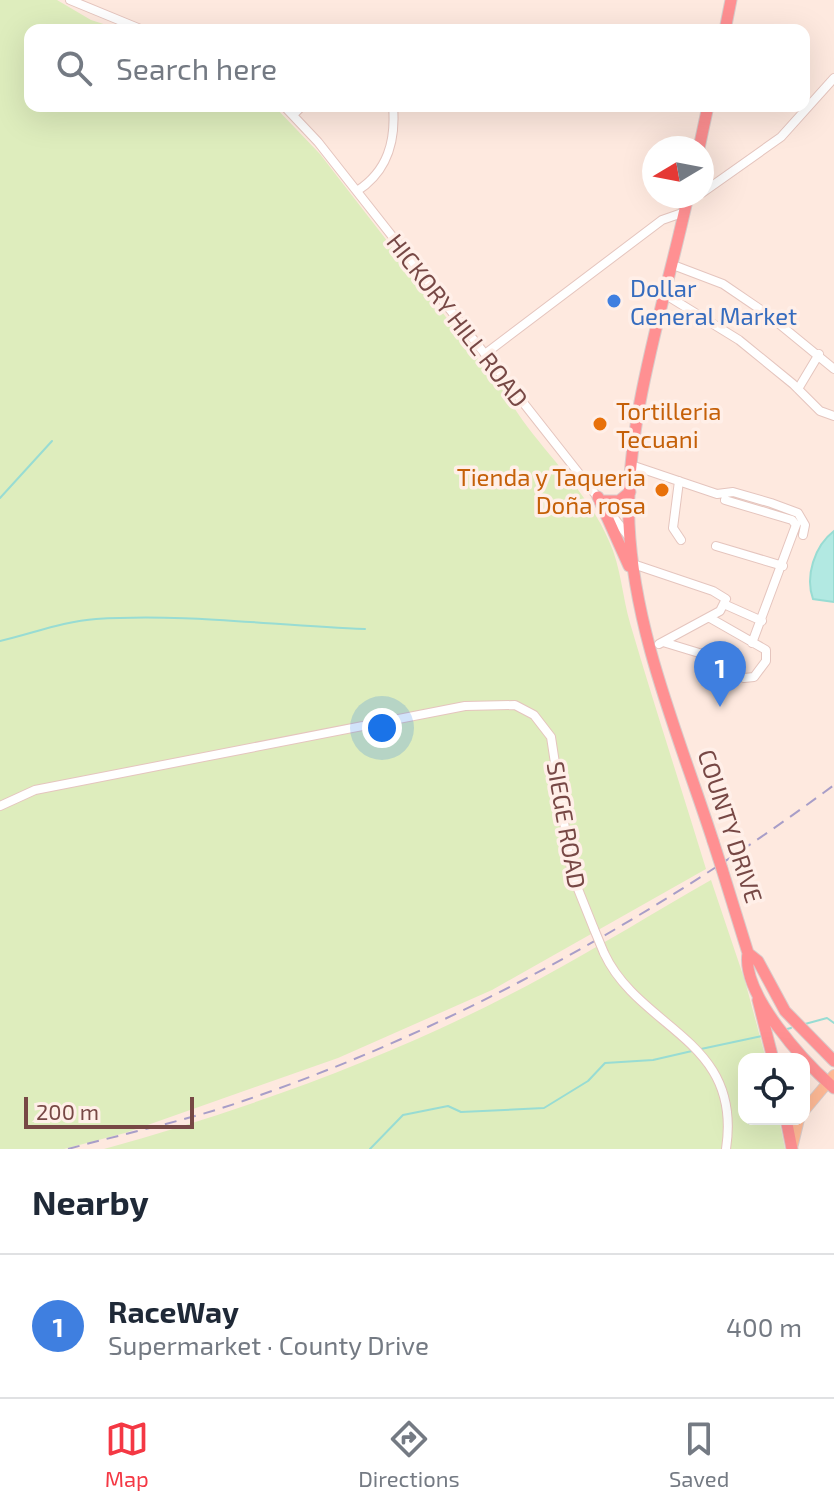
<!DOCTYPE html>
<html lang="en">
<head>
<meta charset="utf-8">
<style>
	:root { --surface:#fff; --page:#f6f6f7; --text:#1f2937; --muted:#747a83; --line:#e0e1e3; --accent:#f43844 }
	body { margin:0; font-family:"Exo 2",sans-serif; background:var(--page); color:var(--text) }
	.controls { position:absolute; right:24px; bottom:24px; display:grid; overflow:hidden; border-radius:16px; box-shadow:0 8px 32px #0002 }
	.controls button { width:72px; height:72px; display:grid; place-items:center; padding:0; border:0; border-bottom:2px solid var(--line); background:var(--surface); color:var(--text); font:40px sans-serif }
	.compass { position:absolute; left:642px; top:136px; width:72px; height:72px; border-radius:50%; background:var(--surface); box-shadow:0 8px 32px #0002; rotate:260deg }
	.scale { position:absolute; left:24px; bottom:20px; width:170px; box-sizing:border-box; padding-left:8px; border:4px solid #774845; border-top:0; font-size:22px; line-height:28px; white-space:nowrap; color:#774845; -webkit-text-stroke:6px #ffefe8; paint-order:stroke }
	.you { position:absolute; left:382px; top:728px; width:28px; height:28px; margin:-20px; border:6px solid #fff; border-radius:50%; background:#1a73e8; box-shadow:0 0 0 12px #1a73e833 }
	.badge { display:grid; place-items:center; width:52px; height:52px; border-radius:50%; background:var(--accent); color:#fff; font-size:26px; font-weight:700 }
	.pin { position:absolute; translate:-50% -66px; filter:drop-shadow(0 2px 4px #0008) }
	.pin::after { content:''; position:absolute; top:42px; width:28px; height:24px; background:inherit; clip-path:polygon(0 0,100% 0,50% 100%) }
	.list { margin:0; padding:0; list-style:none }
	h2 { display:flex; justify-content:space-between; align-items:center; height:104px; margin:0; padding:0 32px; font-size:34px }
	h2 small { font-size:26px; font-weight:400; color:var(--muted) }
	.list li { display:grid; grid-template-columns:52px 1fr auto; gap:24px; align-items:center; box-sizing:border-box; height:144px; padding:0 32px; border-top:2px solid var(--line) }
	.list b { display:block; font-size:30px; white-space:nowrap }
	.list p { margin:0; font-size:26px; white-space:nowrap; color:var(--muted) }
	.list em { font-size:26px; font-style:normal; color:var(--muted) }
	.icon { flex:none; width:44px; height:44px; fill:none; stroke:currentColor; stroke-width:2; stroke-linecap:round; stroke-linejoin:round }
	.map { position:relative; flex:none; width:834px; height:1149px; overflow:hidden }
	.search { position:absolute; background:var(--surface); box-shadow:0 8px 32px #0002; left:24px; right:24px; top:24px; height:88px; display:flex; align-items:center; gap:20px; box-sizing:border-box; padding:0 28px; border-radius:16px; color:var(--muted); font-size:30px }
	.sheet { height:248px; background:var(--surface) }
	nav { display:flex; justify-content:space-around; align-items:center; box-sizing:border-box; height:112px; border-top:2px solid var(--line); background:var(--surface); font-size:22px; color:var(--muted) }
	nav a { display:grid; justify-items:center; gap:4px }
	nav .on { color:var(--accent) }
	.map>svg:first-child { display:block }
	.green { fill:#deedbd }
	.water { fill:#b2e9e2; stroke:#98dcd3; stroke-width:2 }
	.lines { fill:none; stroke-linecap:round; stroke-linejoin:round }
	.stream { stroke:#98dcd3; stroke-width:2 }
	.minor-casing { stroke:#e5c5be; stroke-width:10 }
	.major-casing { stroke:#d9cccb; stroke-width:12 }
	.highway-casing { stroke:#d9cccb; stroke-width:13 }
	.minor { stroke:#fff; stroke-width:8 }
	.major { stroke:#ffba96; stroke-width:10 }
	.highway { stroke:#ff9092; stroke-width:11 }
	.rail { stroke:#a89ec8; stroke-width:2; stroke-dasharray:12 8; stroke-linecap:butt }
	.minor-bridge-casing { stroke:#e5c5be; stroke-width:10; stroke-linecap:butt }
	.highway-bridge-casing { stroke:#d9cccb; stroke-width:13; stroke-linecap:butt }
	.minor-bridge { stroke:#fff; stroke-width:8 }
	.highway-bridge { stroke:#ff9092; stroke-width:11 }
	.shop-dot { fill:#3f7fe0; stroke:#ffefe8; stroke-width:3 }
	.food-dot { fill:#e8710a; stroke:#ffefe8; stroke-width:3 }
	.labels { text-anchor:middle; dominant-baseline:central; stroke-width:7; stroke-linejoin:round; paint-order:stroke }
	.shop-label { font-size:24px; fill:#366cbe; stroke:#ffefe8; text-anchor:start }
	.street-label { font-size:24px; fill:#774845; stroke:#ffefe8 }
	.food-label { font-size:24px; fill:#c56008; stroke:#ffefe8; text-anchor:start }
</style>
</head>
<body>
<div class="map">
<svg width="834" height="1149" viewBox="0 0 834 1149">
	<rect width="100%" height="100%" fill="#fee9df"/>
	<path class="green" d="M0,0H57L91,20L122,30H30V106H274L320,154L507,396C536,447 586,487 609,541C621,567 622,595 630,623C654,705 681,787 706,869L492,990L338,1058L125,1133L64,1149H0Z
		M711,880L745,981L766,1059H744V1119H779L785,1149H104C255,1107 406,1052 543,977C600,946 655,912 711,880Z"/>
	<path class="water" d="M834,531V602L813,599C805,577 814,546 834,531Z"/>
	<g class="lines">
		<path class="stream" d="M0,498L52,441
			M0,641C31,634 64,621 96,619C185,613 276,626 365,629
			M805,1024L827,1018L834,1023
			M787,1029L791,1028
			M701,1049L762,1036
			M370,1149L403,1115L448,1106L461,1112L544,1108L588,1081L605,1063L653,1060L692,1051"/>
		<defs>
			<path id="minor" d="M70,0L143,30
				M284,106L318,142L629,537
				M293,115L302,106
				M357,191C388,171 396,141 393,106
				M702,193L781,137L834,78
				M673,265L723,284L767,314L834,369
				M666,295L739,340L793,384L820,411L834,416
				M485,354L662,220L685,212
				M798,389L819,354
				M631,465L717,494L733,492L771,503L798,513L805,525L803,535
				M679,481L673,528L681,540
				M725,500L792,520L796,525L752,643
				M716,546L783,566
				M633,564L713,591L726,599L720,611L659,644
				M726,605L762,621
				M663,642L709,656L744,678L754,677L766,661V650L710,618
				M0,806L35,790L465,706L515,705L534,715L551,737L572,874L594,929
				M604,953C640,1030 743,1039 726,1149"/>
			<path id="major" d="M804,1111L834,1075
				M793,1144L799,1119"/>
			<path id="highway" d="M725,30L731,0
				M699,148L708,106
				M688,196C666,298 625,420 629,524C634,633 680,739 713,841
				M598,497L629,566
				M601,501H619L630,492
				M722,869L748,953C741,994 805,1063 834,1088
				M748,953L758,961L785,1011L834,1061
				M758,1000L773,1059
				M786,1119L792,1149"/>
		</defs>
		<use href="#minor" class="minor-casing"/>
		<use href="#major" class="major-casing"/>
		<use href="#highway" class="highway-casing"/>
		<use href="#minor" class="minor"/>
		<use href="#major" class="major"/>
		<use href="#highway" class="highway"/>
		<path class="rail" d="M68,1149C126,1133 186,1121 243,1101C450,1031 659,915 834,785"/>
		<defs>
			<path id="minor-bridge" d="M594,929L604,953"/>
			<path id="highway-bridge" d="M713,841L722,869"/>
		</defs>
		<use href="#minor-bridge" class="minor-bridge-casing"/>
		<use href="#highway-bridge" class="highway-bridge-casing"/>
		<use href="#minor-bridge" class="minor-bridge"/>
		<use href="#highway-bridge" class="highway-bridge"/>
	</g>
	<circle class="shop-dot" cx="614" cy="301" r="8"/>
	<g class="food-dot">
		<circle cx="600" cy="424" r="8"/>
		<circle cx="662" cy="490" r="8"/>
	</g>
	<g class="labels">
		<g class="shop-label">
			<text x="630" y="287">Dollar<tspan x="630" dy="28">General Market</tspan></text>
		</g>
		<g class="street-label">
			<text transform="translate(458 320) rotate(52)">HICKORY HILL ROAD</text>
			<text transform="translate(567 825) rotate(80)">SIEGE ROAD</text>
			<text transform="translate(731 826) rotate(72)">COUNTY DRIVE</text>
		</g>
		<g class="food-label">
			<text x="616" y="410">Tortilleria<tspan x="616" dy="28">Tecuani</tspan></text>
			<text x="646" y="476" text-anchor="end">Tienda y Taqueria<tspan x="646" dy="28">Doña rosa</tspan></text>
		</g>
	</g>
</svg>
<div class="controls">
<button><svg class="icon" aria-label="locate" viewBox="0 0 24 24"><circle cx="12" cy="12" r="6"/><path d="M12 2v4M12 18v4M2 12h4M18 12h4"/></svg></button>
</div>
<svg class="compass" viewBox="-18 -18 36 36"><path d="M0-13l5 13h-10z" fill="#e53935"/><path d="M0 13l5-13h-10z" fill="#747a83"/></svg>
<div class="scale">200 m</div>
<div class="you"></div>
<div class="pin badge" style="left:720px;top:707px;background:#3f7fe0">1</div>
<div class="search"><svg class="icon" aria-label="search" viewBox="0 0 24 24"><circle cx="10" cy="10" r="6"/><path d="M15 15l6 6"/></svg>Search here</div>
</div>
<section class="sheet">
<h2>Nearby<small></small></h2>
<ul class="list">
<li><span class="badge" style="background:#3f7fe0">1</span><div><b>RaceWay</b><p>Supermarket · County Drive</p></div><em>400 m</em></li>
</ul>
</section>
<nav>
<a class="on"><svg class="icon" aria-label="map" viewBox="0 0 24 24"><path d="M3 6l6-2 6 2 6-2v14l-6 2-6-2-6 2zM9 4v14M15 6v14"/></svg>Map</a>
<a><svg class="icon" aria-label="directions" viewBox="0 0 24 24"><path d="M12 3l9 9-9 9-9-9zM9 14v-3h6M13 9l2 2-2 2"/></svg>Directions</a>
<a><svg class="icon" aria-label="saved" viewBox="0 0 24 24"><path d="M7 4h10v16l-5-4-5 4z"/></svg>Saved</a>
</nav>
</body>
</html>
